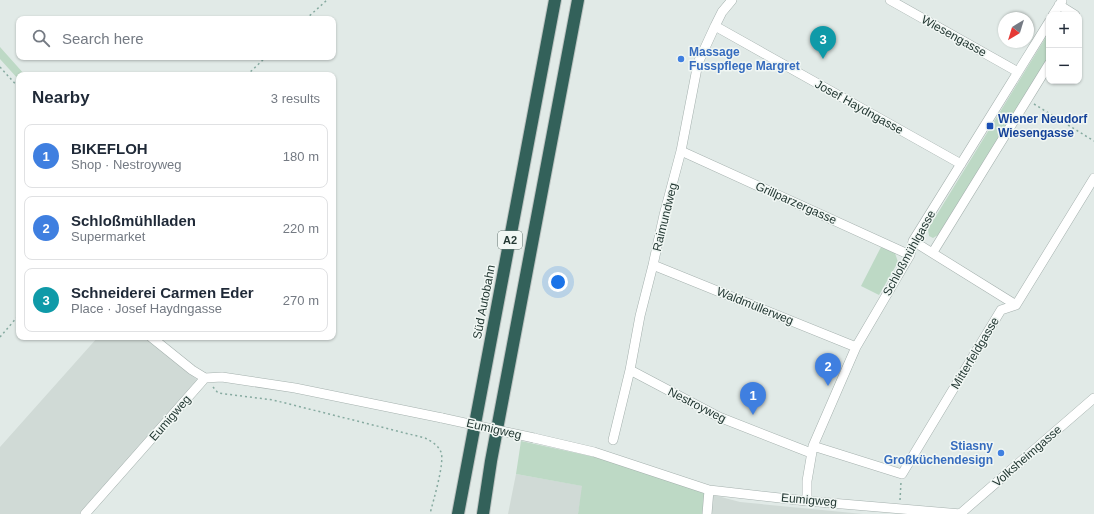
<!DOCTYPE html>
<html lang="en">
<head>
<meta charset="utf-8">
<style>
	:root { --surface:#fff; --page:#f2f2f3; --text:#1f2937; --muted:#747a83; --line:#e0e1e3; --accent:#76554d }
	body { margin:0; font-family:Arial,sans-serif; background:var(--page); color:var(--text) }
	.controls { position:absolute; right:12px; top:12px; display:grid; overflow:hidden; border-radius:8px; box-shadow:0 1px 3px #0004 }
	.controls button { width:36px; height:36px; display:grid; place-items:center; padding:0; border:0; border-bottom:1px solid var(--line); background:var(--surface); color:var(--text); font:20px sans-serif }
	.compass { position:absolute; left:998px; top:12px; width:36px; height:36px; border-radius:50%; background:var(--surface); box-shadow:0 1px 3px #0004; rotate:218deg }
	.you { position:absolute; left:558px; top:282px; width:14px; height:14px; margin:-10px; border:3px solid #fff; border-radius:50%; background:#1a73e8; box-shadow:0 0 0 6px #1a73e833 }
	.badge { display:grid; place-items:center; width:26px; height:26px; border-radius:50%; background:var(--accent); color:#fff; font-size:13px; font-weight:700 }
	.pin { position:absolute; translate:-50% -33px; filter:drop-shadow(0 1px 2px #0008) }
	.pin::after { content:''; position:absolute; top:21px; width:14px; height:12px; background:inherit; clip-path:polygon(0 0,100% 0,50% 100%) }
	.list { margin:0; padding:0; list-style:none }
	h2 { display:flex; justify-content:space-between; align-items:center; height:52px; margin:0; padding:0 16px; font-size:17px }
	h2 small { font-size:13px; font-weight:400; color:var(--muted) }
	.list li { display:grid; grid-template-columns:26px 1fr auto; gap:12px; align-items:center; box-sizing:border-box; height:64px; margin:0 8px 8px; padding:0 8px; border:1px solid var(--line); border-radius:8px }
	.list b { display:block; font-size:15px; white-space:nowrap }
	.list p { margin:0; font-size:13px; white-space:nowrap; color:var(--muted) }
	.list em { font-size:13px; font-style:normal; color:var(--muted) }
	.icon { flex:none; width:22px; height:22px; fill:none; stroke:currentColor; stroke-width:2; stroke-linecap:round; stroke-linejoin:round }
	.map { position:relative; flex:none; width:1094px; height:514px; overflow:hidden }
	.search { position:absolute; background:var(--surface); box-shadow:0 1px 3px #0004; left:16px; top:16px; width:320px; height:44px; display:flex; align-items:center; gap:10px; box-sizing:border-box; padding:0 14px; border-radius:8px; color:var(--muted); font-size:15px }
	.panel { position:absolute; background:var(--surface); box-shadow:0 1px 3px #0004; left:16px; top:72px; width:320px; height:268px; border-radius:8px }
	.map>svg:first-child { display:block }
	.built { fill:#d0dad6 }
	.green { fill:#bdd9c5 }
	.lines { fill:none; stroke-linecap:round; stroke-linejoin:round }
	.minor-casing { stroke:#a5b1ae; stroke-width:10 }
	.highway-casing { stroke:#bdc4c2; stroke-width:14 }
	.path { stroke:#86aaa0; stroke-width:1.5; stroke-dasharray:2 3; stroke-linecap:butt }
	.minor { stroke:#fff; stroke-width:9 }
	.highway { stroke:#33615a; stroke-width:12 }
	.minor-bridge-casing { stroke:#a5b1ae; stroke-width:10; stroke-linecap:butt }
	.minor-bridge { stroke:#fff; stroke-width:9 }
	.shop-dot { fill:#3f7fe0; stroke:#f1f7f4; stroke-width:1.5 }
	.transit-dot { fill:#1a4fb4; stroke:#f1f7f4; stroke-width:1.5 }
	.labels { text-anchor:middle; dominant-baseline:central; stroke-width:3; stroke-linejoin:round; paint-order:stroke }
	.shield { fill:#f1f7f4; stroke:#62726e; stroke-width:1 }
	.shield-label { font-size:11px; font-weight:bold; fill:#243934 }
	.street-label { font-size:12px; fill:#243934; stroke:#f1f7f4 }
	.shop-label { font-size:12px; font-weight:bold; fill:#366cbe; stroke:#f1f7f4; text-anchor:start }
	.transit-label { font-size:12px; font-weight:bold; fill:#164399; stroke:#f1f7f4; text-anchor:start }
</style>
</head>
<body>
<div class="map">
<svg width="1094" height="514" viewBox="0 0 1094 514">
	<rect width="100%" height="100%" fill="#e1eae7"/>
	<path class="built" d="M98,337H145L201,383L80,514H0V447Z
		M516,474L583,486L578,514H508Z
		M706,493L740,502L863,514H704Z"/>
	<path class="green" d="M1049,32V56L938,235L933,238L929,236L928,229Z
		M0,47L25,75H19V80L0,59Z
		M881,247L895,253L898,262L879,295L861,286Z
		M521,441L631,465L706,493L704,514H578L582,486L516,474Z"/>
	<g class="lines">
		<defs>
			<path id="minor" d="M890,0L1018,72
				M1059,5L1075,15
				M1053,15L1062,1
				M715,26L961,164
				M681,151L910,255
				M913,241L1016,305
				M933,252L1049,64
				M653,265L856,347
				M151,337L192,370L205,378
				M630,370L719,417L811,453
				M534,438L594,452L709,490L807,501L961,514
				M613,440L630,370L640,316L653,265L664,215L681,151L698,63L715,26L722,12L732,0
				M813,446L902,474L1001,310L1016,305L1094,178
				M807,501V481L813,446L856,347L910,255L913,241L1049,22
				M85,514L205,378L222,377L295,388L442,418
				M707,514L709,490
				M960,514L1094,398"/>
			<path id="highway" d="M458,514L555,0
				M483,514L491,461L578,0"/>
		</defs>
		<use href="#minor" class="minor-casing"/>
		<use href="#highway" class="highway-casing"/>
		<path class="path" d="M306,19L327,0
			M0,67L19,88
			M247,75L266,57
			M1034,104L1094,141
			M0,337L19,315
			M213,387L218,393L273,400L425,438C431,441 438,445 441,452C445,463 433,501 430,514
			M900,500L901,482"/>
		<use href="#minor" class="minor"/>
		<use href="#highway" class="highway"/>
		<defs>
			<path id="minor-bridge" d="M442,418L534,438"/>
		</defs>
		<use href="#minor-bridge" class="minor-bridge-casing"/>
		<use href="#minor-bridge" class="minor-bridge"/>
	</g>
	<g class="shop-dot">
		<circle cx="681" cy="59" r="4"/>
		<circle cx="1001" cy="453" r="4"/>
	</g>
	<rect class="transit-dot" x="986" y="122" width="8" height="8" rx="2"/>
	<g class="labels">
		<rect class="shield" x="498" y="231" width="24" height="18" rx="3"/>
		<g class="shield-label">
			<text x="510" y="240">A2</text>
		</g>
		<g class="street-label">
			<text transform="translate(954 36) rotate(29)">Wiesengasse</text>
			<text transform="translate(859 107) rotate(29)">Josef Haydngasse</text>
			<text transform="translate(796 203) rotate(24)">Grillparzergasse</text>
			<text transform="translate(665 217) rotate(-76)">Raimundweg</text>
			<text transform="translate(909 253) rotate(-61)">Schloßmühlgasse</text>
			<text transform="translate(484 302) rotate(-79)">Süd Autobahn</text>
			<text transform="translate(755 306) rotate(22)">Waldmüllerweg</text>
			<text transform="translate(975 353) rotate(-59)">Mitterfeldgasse</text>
			<text transform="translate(697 405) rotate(27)">Nestroyweg</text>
			<text transform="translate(170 418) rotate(-49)">Eumigweg</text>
			<text transform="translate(494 429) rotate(13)">Eumigweg</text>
			<text transform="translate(1027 456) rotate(-41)">Volksheimgasse</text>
			<text transform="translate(809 500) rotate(5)">Eumigweg</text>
		</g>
		<g class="shop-label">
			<text x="689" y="52">Massage<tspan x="689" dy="14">Fusspflege Margret</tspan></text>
			<text x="993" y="446" text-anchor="end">Stiasny<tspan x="993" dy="14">Großküchendesign</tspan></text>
		</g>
		<g class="transit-label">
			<text x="998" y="119">Wiener Neudorf<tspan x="998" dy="14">Wiesengasse</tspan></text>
		</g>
	</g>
</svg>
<div class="controls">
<button>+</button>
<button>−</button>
</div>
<svg class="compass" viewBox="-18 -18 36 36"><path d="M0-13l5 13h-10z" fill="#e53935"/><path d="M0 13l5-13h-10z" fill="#747a83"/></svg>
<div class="you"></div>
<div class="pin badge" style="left:753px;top:415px;background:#3f7fe0">1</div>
<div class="pin badge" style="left:828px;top:386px;background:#3f7fe0">2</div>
<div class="pin badge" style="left:823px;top:59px;background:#0f9aa8">3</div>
<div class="search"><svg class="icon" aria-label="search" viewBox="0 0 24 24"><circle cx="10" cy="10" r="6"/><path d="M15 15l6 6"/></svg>Search here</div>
<section class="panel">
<h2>Nearby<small>3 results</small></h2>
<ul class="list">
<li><span class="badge" style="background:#3f7fe0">1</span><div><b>BIKEFLOH</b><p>Shop · Nestroyweg</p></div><em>180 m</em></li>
<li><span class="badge" style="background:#3f7fe0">2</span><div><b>Schloßmühlladen</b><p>Supermarket</p></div><em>220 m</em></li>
<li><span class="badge" style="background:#0f9aa8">3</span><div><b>Schneiderei Carmen Eder</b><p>Place · Josef Haydngasse</p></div><em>270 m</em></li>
</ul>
</section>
</div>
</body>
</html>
